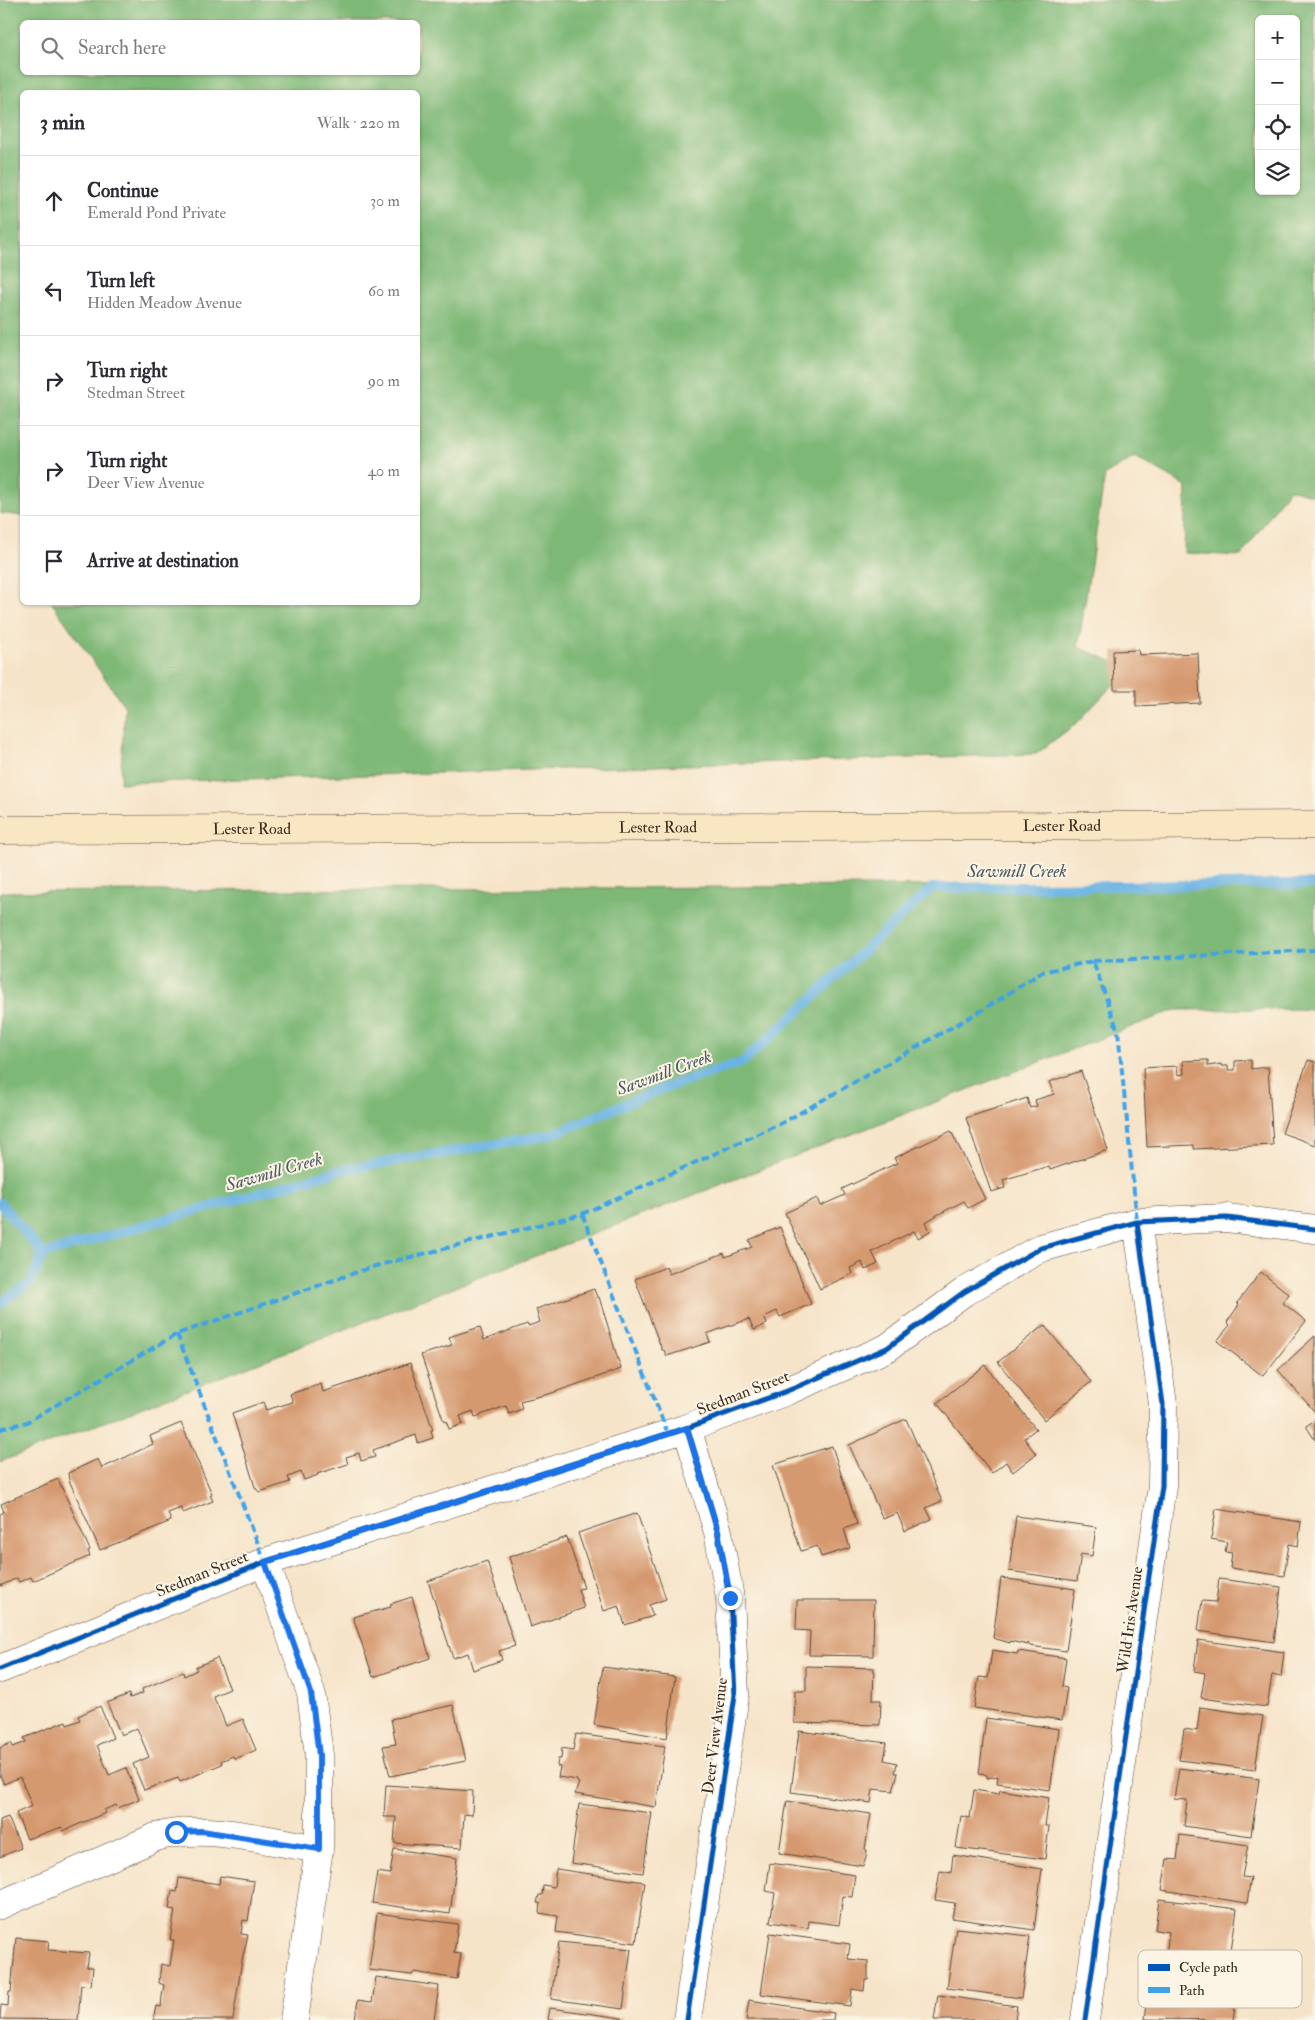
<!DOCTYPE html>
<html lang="en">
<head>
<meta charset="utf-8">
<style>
	:root { --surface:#fff; --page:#f7f7f7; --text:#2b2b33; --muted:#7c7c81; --line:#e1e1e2 }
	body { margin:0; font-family:"IM FELL Double Pica",serif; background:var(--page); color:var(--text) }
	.controls { position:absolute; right:15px; top:15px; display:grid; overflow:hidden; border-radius:8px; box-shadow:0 1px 4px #0004 }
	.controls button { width:45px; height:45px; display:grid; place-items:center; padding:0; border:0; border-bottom:1px solid var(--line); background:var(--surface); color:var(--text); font:25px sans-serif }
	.stop { position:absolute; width:15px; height:15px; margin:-11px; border:4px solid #1a73e8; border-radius:50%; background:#fff }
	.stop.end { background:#1a73e8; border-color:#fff; box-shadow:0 1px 5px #0008 }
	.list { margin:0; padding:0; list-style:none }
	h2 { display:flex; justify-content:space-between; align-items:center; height:65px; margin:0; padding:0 20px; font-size:21px }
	h2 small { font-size:16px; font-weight:400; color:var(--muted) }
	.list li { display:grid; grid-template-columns:32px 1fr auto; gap:15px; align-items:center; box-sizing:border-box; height:90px; padding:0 20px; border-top:1px solid var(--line) }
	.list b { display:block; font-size:19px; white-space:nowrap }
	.list p { margin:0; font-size:16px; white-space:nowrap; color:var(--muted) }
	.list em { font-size:16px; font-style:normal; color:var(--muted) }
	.icon { flex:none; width:28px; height:28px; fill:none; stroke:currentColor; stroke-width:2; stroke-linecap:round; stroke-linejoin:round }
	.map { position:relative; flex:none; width:1315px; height:2020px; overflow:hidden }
	.search { position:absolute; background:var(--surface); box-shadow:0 1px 4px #0004; left:20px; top:20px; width:400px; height:55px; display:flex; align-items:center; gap:12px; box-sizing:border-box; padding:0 18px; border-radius:8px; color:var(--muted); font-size:19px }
	.panel { position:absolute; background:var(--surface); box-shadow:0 1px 4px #0004; left:20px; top:90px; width:400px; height:515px; border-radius:8px }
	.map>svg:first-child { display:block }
	.forest { fill:#7eb877; stroke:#5c714a; fill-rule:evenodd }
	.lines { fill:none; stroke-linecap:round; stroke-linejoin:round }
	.stream { stroke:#6bb4e3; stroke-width:10 }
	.building { fill:#d5996f }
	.street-casing { stroke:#574638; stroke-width:29 }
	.secondary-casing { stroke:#574638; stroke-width:29 }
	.street { stroke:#fff; stroke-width:28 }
	.secondary { stroke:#f9e7c3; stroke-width:28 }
	.quiet { stroke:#3fa3ea; stroke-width:4; stroke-dasharray:8 4; stroke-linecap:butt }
	.cycleway-casing { stroke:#fcf5e5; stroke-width:8 }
	.cycleway { stroke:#0057b8; stroke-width:5 }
	.route { stroke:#1a73e8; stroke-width:6 }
	.labels { text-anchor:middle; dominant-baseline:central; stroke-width:4; stroke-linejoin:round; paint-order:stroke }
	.street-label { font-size:16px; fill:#3b2a1e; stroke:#fcf5e5 }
	.water-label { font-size:18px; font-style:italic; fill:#4c5a63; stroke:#fcf5e5 }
	.key { fill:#fcf5e5; stroke:#c2b8a9; stroke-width:1 }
	.key-label { font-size:14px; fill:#3b2a1e }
</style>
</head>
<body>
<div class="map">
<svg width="1315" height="2020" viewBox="0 0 1315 2020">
	<rect width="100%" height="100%" fill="#fcf5e5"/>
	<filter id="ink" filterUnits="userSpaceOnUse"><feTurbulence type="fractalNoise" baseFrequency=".02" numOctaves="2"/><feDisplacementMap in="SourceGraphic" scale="10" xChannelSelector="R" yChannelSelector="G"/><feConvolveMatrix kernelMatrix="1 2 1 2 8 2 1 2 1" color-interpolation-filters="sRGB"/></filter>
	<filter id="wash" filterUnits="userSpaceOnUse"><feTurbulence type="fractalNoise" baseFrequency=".0096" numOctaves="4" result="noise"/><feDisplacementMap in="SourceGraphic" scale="20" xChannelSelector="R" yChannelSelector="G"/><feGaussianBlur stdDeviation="1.12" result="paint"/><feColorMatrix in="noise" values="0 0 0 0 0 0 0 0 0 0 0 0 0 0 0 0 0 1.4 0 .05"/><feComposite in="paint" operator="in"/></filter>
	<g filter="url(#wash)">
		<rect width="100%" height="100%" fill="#f6e4c9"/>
		<path class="forest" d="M0,0H1315V496L1289,489L1241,556L1184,553L1186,486L1135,457L1105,475L1078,647L1129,668L1077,723L1036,754L120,783L125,707L52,603L418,602V92H22V516L0,513ZM1259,19H1296V191H1259ZM22,22H418V72H22Z
			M1315,883V1009L1175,1010L0,1462V892Z"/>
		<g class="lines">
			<path class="stream" d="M0,1203L43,1254
				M0,1304L31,1282L43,1254L341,1170L550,1135L664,1088L743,1062L932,888L1315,884"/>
		</g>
		<g id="blocks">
			<path class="building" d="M1138,650L1139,655L1198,653L1200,703L1136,706V690H1114L1113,651Z
				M1208,1060V1066L1221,1064V1066H1228V1070H1235V1061L1251,1060V1069L1268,1067L1273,1145L1194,1149V1145L1147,1147L1143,1068L1177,1066L1178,1075L1184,1074L1183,1061Z
				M1308,1060L1315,1062V1145L1282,1133Z
				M1081,1071L1108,1150L1050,1170L1049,1166L1003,1180L1005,1188L991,1192L966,1118L1027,1098L1030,1108L1037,1106L1035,1100L1054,1094L1049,1082Z
				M951,1131L985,1199L968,1208L964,1201L937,1215L926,1222L930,1231L918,1238L914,1231L872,1252L878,1264L865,1270L862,1262L850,1268L852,1274L820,1289L785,1213L817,1198L820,1206L845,1195L842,1189L897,1163L894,1158Z
				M780,1227L811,1304L780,1317L777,1311L764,1317L767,1324L754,1330L749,1319L720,1329L707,1334L710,1342L667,1356L664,1350H662L635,1279L666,1267L669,1274L724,1253L725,1257L752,1247L749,1240Z
				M1261,1272L1289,1294L1283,1303L1306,1321L1263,1376L1217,1341L1230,1325L1227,1322L1239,1305L1237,1303Z
				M594,1289L597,1297H599L621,1369L549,1394L520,1401L522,1409L509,1414L506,1406L475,1417L473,1411L460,1416L463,1424L449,1429L446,1421L444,1422L421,1355L452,1345L449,1337L480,1327L484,1340L527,1324L528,1326L540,1322L536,1309Z
				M1044,1325L1091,1382L1044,1420L998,1362Z
				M1315,1336V1412L1278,1370Z
				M410,1363L433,1430H431L433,1438L418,1443L416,1435L373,1450L375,1457L361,1461L359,1453L346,1457L348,1464L317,1474L318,1475L304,1480L301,1472L288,1477L290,1482L259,1492L255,1487L232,1413L263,1402L266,1410L293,1402L290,1394L321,1384L323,1392Z
				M985,1365L1036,1429L1024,1438L1036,1454L1013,1472L1006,1462L992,1473L937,1403Z
				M906,1419L942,1501L926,1508L932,1519L905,1531L897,1513L883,1519L849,1445Z
				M1315,1420V1440L1306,1426Z
				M181,1423L212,1494L210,1495L213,1501L183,1513L181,1508L168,1513L171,1521L100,1550L69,1480L68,1473L98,1459L102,1468L126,1457L153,1444L150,1436Z
				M832,1446L857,1524L844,1529L850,1548L821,1557L817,1546L801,1551L773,1465Z
				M58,1479L90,1550L88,1551L90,1556L33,1581L31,1577L19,1582L17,1578L0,1586V1514L4,1512L1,1504Z
				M1216,1509L1301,1522L1298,1546L1289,1544L1284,1576L1230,1568L1232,1553L1225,1552L1227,1542L1211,1539Z
				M637,1513L666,1599L649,1605L653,1616L625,1625L619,1606L604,1611L578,1533Z
				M1016,1516L1096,1527L1092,1556L1081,1554L1077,1581L1009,1571Z
				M567,1537L584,1588L578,1589L584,1608L530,1627L509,1557Z
				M487,1561L515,1646L499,1651L502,1660L473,1670L468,1653L453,1658L428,1581Z
				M1001,1578L1075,1589L1066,1651L1030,1646L1028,1643V1645L1010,1641V1643L993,1638Z
				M1219,1579L1281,1587L1274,1642L1198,1631L1202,1601L1216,1602Z
				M412,1597L430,1658L373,1677L353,1617L391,1607L390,1604Z
				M797,1600H874L873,1656L809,1655L810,1631L796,1630Z
				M1198,1640L1284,1652L1281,1677L1272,1675L1267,1707L1201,1698L1205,1673L1194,1671Z
				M992,1650L1017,1654L1018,1651L1066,1658L1062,1687L1067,1688L1062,1720L974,1708L979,1677L988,1678Z
				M217,1658L230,1689L213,1696L220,1711L226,1726L243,1719L256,1750L235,1759L233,1756L221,1761L222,1764L180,1782L178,1778L144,1790L133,1764L149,1757L137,1728L121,1735L107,1703L129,1694L130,1698L143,1693L142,1689L183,1672L184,1676L197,1670L195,1667Z
				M806,1666L874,1668L873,1700H881L880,1725L794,1723L795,1691H806Z
				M603,1667L675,1677L667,1738L594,1725Z
				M453,1705L466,1761L390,1776L383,1746L396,1744L391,1719Z
				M100,1706L113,1738L97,1745L109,1775L126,1768L139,1799L118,1808L116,1805L104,1810L105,1813L63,1831L62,1827L27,1839L16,1813L32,1806L20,1777L4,1784L0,1775V1748L11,1743L13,1747L26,1742L24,1738L66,1721L67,1725L80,1720L78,1716Z
				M1200,1707L1263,1716L1255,1770L1179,1760L1184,1729L1197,1731Z
				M986,1718L1059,1729L1050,1790L997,1783L998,1776L987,1778V1775L979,1774Z
				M799,1731L887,1743L884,1760L897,1763L895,1773H898L893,1791L873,1789L871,1803L791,1792Z
				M576,1734L665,1746L656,1807L575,1794L579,1783L577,1782V1780L558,1777L560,1767L557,1766L558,1759H561L562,1748L573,1750Z
				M1179,1768L1259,1779L1251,1836L1184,1826L1187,1800L1174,1799Z
				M386,1785L473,1791L472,1815L464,1814L462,1848L394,1843L396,1817H384Z
				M974,1790L999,1794L1000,1790L1049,1798L1045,1826H1049L1045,1859L956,1848L961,1816L970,1818Z
				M787,1801L871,1814L865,1849L867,1850L866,1858L863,1866L779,1853Z
				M579,1804L652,1813L643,1873L571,1863Z
				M8,1817L21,1848L0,1857V1820Z
				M1180,1835L1248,1845L1242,1877L1251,1878L1247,1903L1162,1890L1167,1859L1177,1860Z
				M394,1849L457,1858L450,1914L372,1903L377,1872L390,1874Z
				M953,1855L1042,1869L1034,1930L952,1918L955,1903L935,1900L940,1871L951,1873Z
				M770,1863L855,1875L852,1897L843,1896L839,1925L809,1921L808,1928L770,1922L775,1893L766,1891Z
				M556,1869L645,1882L636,1943L556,1932L558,1916L539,1913L540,1903H537L539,1895H542L543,1885L554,1887Z
				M220,1876L254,1881L248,1921L243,1920L241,1934L248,1935L242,1960L233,2020H153L156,2006L161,2007L162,1996L164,1985L159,1983L161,1964L170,1966L174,1940H170L175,1910L169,1909L172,1891L177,1892L179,1878L219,1884Z
				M1159,1899L1237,1909L1229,1964L1166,1956L1169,1932L1155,1930Z
				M377,1913L458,1924L454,1953L461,1954L457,1979L414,1972L412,1975L369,1970Z
				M956,1928L1030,1936L1021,1998L947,1988Z
				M770,1933L850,1944L848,1959L868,1961V1980H865L864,1991L852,1989L850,2006L761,1994Z
				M16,1938L49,1941L48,1950L89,1953L87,1967H93L91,1986L81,1985L78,2020L0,2019L1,2005L8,2006L9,1992H11Z
				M559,1942L631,1949L623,2009L551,1999Z
				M1165,1964L1232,1974L1226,2006L1235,2007L1233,2020L1145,2019L1149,1987L1161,1989Z
				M376,1977L439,1986L434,2020H355L358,2000L372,2002Z
				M938,1995L1017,2006L1015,2020H934Z
				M749,2000L834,2013L833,2020H746Z
				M550,2008L622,2018V2020H548Z"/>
		</g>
	</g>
	<g filter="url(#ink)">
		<use href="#blocks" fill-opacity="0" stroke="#574638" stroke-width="1"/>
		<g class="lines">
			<defs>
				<path id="street" d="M687,1428L718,1532L730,1598L735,1695L687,2020
					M265,1562L311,1693L319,1755V1849L294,2020
					M0,1669L265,1562L687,1428L787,1391L887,1348L964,1292L1041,1248L1137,1222L1227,1218L1315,1229
					M0,1905L156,1837C207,1823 267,1841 319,1849
					M1085,2020L1162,1486L1163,1404L1137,1222"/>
				<g id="secondary">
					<path id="s1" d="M0,830L1315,825"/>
				</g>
			</defs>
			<use href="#street" class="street-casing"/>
			<use href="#secondary" class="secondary-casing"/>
			<use href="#street" class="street"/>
			<use href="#secondary" class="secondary"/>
			<path class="quiet" d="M1093,961L1315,950
				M582,1214L668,1434
				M177,1334L265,1562
				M0,1429L27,1422L177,1334L375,1266L582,1214L782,1123L986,1008L1042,972L1093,961L1118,1031L1137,1222"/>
			<defs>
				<path id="cycleway" d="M687,1428L718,1532L730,1598L735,1695L687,2020
					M0,1669L265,1562L687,1428L787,1391L887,1348L964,1292L1041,1248L1137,1222L1227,1218L1315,1229
					M1085,2020L1162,1486L1163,1404L1137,1222"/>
			</defs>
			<use href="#cycleway" class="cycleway-casing"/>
			<use href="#cycleway" class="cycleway"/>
		</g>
	</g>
	<g class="lines" filter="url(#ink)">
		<path class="route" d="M176,1832L202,1831L319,1849V1755L311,1693L265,1562L687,1428L718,1532L730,1598"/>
	</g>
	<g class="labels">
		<g class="street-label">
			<text stroke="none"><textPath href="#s1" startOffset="1062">Lester Road</textPath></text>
			<text stroke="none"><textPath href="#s1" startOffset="658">Lester Road</textPath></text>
			<text stroke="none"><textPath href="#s1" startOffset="252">Lester Road</textPath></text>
			<text transform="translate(743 1393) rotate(-21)">Stedman Street</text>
			<text transform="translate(202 1574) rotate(-22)">Stedman Street</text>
			<text transform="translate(1130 1620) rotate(-82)">Wild Iris Avenue</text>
			<text transform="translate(715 1736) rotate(-83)">Deer View Avenue</text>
		</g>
		<g class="water-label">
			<text x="1017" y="871">Sawmill Creek</text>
			<text transform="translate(664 1073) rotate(-20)">Sawmill Creek</text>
			<text transform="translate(274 1172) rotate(-16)">Sawmill Creek</text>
		</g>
	</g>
	<rect x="1138" y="1950" width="164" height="58" rx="8" class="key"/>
	<rect x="1148" y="1964" width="22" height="7" fill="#0057b8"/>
	<rect x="1148" y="1987" width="22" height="6" fill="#3fa3ea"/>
	<g class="key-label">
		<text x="1179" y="1972">Cycle path</text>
		<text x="1179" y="1995">Path</text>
	</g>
</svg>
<div class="controls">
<button>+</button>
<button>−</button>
<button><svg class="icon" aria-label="locate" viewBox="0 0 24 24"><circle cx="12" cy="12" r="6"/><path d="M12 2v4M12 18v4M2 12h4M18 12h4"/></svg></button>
<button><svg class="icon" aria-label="layers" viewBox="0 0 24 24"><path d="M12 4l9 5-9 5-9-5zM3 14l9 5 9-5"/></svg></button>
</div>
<div class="stop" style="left:176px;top:1832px"></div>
<div class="stop end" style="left:730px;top:1598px"></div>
<div class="search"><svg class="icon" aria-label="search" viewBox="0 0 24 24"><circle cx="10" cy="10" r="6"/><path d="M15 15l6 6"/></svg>Search here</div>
<section class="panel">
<h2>3 min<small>Walk · 220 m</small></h2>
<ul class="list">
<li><svg class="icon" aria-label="ahead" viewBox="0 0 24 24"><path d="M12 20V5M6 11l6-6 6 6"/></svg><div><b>Continue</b><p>Emerald Pond Private</p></div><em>30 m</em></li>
<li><svg class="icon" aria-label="left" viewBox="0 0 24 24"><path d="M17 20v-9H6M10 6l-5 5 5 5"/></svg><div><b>Turn left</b><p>Hidden Meadow Avenue</p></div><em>60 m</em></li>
<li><svg class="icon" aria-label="right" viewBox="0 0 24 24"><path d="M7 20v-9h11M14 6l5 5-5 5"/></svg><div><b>Turn right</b><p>Stedman Street</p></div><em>90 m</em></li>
<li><svg class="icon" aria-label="right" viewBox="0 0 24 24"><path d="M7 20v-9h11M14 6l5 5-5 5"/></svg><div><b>Turn right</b><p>Deer View Avenue</p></div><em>40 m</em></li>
<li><svg class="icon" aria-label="arrive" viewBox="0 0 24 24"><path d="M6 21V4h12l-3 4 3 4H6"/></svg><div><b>Arrive at destination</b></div></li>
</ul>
</section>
</div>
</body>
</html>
